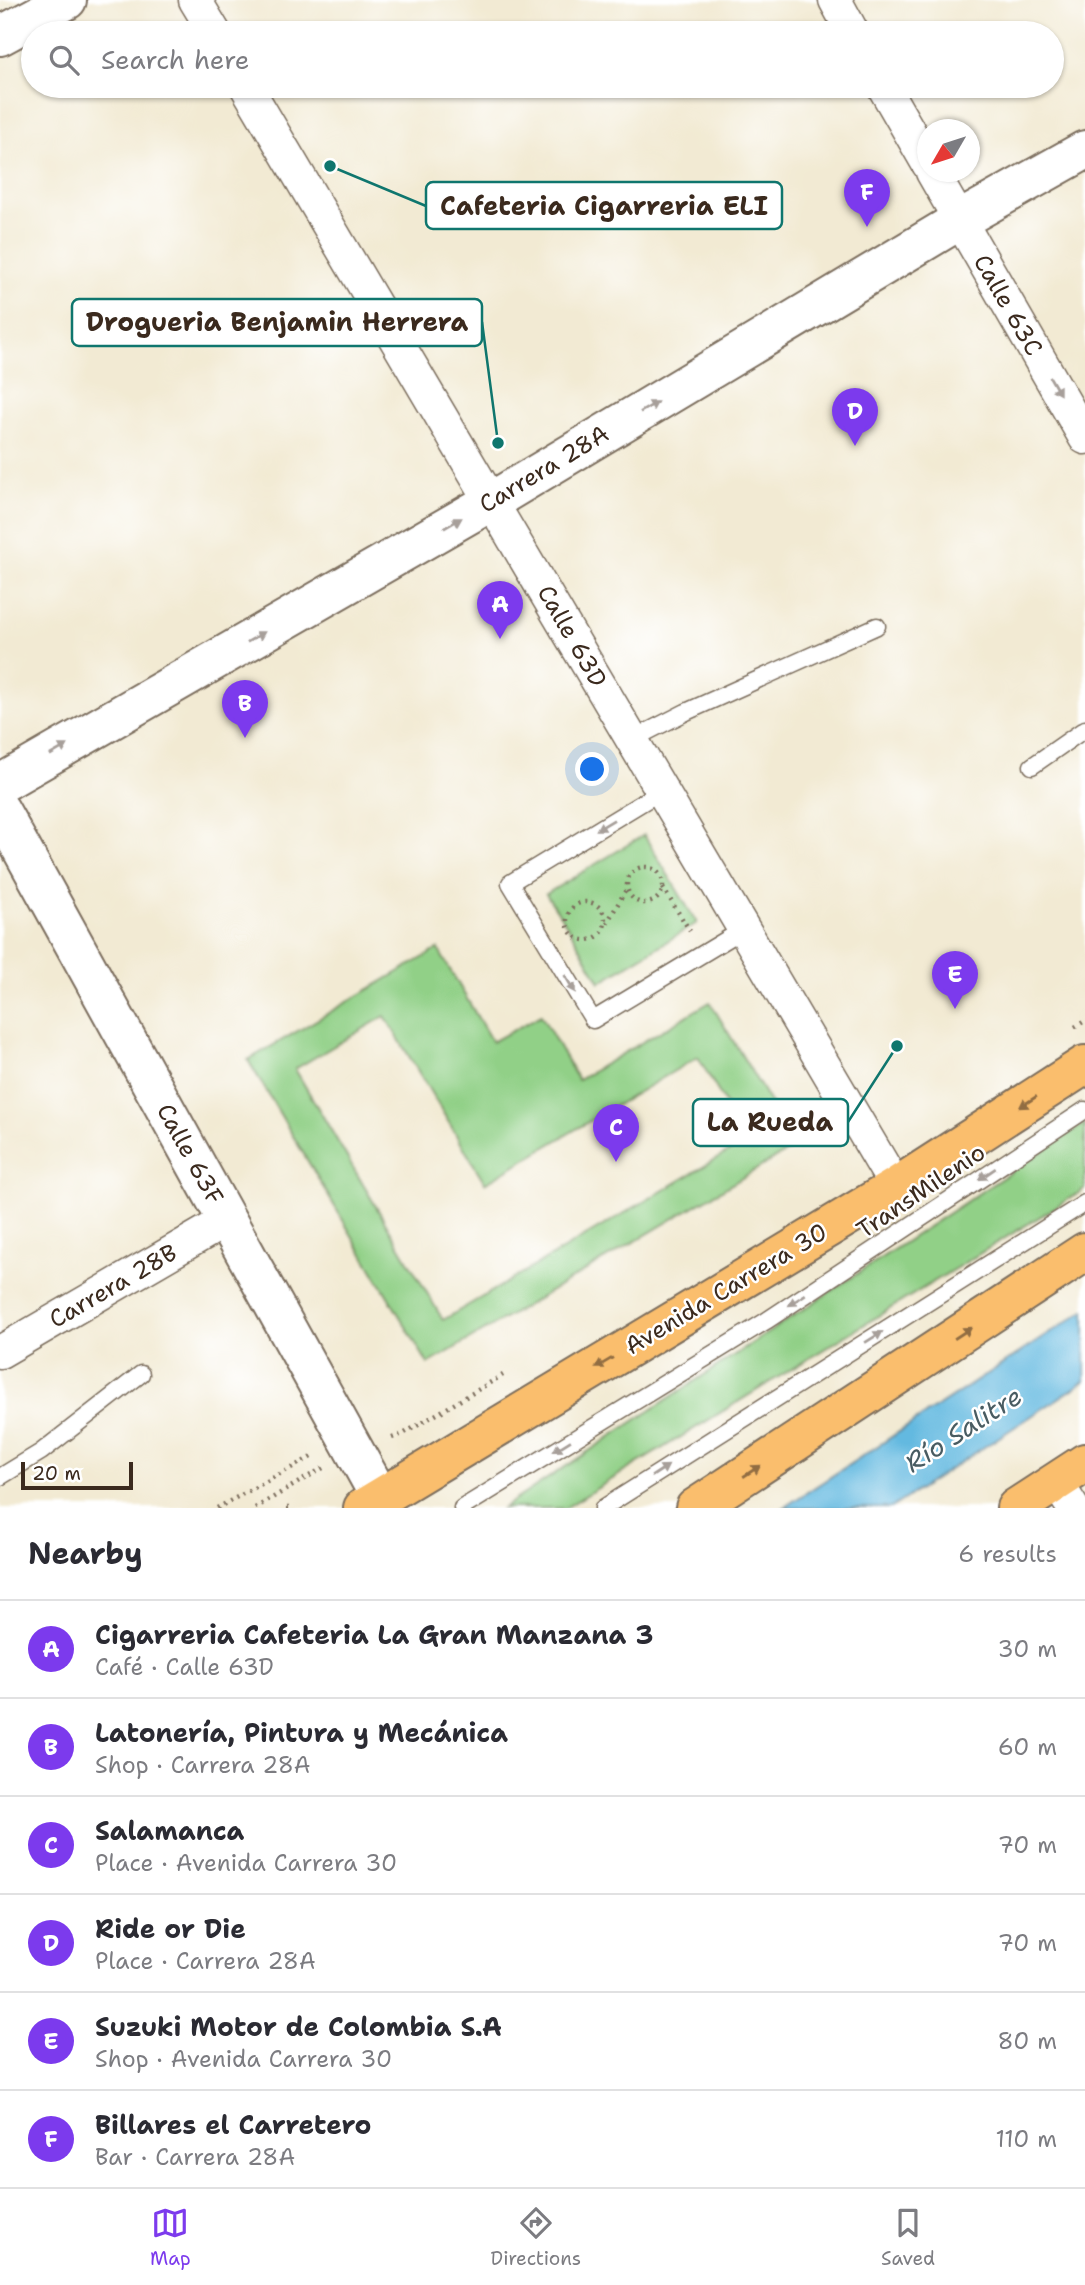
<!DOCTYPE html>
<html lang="en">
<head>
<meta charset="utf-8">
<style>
	:root { --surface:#fff; --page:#f2f2f3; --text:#2b2b33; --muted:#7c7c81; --line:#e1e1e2; --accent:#7c3aed }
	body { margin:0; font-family:"Shantell Sans",sans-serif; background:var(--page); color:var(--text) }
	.compass { position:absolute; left:917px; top:119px; width:63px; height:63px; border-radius:50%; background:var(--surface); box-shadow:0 2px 5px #0004; rotate:231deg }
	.scale { position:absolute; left:21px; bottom:18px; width:112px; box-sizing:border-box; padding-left:7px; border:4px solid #3b2a1e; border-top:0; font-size:19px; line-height:24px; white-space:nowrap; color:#3b2a1e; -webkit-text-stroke:5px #fff; paint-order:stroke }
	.you { position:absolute; left:593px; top:770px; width:24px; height:24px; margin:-18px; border:5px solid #fff; border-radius:50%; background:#1a73e8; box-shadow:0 0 0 10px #1a73e833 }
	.badge { display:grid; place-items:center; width:46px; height:46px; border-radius:50%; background:var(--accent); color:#fff; font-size:23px; font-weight:700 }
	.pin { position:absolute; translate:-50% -58px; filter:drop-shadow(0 2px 4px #0008) }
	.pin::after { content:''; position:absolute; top:37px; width:24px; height:21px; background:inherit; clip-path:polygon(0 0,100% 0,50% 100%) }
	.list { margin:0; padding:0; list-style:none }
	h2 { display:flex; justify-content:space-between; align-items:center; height:91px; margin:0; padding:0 28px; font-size:30px }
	h2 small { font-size:23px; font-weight:400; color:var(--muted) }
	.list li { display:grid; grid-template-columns:46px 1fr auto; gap:21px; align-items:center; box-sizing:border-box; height:98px; padding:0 28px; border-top:2px solid var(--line) }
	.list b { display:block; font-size:26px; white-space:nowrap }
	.list p { margin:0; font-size:23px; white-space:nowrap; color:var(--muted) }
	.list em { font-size:23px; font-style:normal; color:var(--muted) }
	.icon { flex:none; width:38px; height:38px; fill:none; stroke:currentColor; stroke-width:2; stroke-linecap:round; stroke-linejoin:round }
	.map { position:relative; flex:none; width:1085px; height:1508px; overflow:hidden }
	.search { position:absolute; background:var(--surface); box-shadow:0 2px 5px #0004; left:21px; right:21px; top:21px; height:77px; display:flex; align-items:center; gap:18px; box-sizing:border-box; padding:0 24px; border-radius:38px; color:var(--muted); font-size:26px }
	.sheet { height:679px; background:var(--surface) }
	nav { display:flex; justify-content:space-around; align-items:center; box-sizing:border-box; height:98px; border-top:2px solid var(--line); background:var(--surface); font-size:19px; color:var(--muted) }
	nav a { display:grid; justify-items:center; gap:4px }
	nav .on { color:var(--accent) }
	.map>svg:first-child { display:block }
	.green { fill:#91d087; stroke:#667d52; stroke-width:2; fill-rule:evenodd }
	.water { fill:#64b9e0; stroke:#50727f; stroke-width:2 }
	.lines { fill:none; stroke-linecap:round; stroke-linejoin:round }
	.service-casing { stroke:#7b6d5d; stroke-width:19 }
	.minor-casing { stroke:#7b6d5d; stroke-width:35 }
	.tertiary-casing { stroke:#7b6d5d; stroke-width:42 }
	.trunk-casing { stroke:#7b6d5d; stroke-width:42 }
	.path { stroke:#7b6d5d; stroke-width:4.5; stroke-dasharray:2 5; stroke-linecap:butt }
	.service { stroke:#fff; stroke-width:16 }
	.minor { stroke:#fff; stroke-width:32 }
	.tertiary { stroke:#fff; stroke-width:38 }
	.trunk { stroke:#fabe6d; stroke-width:38 }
	.oneway { fill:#a79f9a }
	.oneway2 { fill:#916d42 }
	.labels { text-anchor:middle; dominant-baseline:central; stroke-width:5; stroke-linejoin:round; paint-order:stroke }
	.street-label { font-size:24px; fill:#3b2a1e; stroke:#fff }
	.water-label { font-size:26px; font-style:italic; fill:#495c62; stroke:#fff }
	.leader { fill:none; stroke:#0f766e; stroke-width:2.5 }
	.callout-dot { fill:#0f766e; stroke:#fff; stroke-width:2.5 }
	.callout { fill:#fff; stroke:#0f766e; stroke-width:2.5 }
	.callout-label { font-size:26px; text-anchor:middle; font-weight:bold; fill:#3b2a1e }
</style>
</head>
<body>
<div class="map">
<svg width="1085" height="1508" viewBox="0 0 1085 1508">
	<rect width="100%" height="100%" fill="#fff"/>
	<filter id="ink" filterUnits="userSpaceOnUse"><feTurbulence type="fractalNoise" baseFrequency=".0143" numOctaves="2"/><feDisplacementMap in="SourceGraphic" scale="14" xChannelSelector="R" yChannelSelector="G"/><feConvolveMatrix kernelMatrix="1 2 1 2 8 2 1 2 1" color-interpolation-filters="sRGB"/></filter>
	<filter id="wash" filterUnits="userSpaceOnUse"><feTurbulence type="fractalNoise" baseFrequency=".00686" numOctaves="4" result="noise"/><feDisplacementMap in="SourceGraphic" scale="28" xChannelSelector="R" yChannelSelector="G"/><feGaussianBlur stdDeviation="1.57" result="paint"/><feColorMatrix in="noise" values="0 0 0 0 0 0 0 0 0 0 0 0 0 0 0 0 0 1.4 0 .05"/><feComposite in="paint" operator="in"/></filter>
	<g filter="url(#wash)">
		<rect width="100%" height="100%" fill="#f2ead3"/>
		<path class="green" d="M644,835L697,923L600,982L570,930L546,894Z
			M438,949L492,1042L541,1015L578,1080L710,1002L796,1146L428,1364L248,1060ZM385,1016L485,1183L698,1057L747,1141L443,1320L295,1069Z
			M1085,1123V1189L565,1508H503Z"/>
		<path class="water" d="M1085,1310V1381L891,1508H783Z"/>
	</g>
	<g filter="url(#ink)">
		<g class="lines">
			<defs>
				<path id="service" d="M633,739L686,712L877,626
					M1032,766L1085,729
					M663,790L510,883L593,1020L744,929
					M0,1477L41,1452L141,1374
					M462,1508L766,1321L1085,1110
					M603,1508L1085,1203"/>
				<path id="minor" d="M195,0L215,33
					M835,0L853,33
					M246,86L896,1187
					M883,86L928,164
					M932,172L1085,438
					M0,1352L227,1220
					M1056,1481L1073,1508"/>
				<path id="tertiary" d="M0,36L67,0
					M0,784L492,501L960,220L1085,150
					M0,810L380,1497"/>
				<path id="trunk" d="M363,1508L896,1187L1085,1065
					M695,1508L1085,1252
					M1016,1508L1085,1463"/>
			</defs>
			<use href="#service" class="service-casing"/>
			<use href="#minor" class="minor-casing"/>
			<use href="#tertiary" class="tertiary-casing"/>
			<use href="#trunk" class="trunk-casing"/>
			<path class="path" d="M627 885a18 18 0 1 1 36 0a18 18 0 1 1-36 0Z
				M663,888L690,931
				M567 921a19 19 0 1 1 38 0a19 19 0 1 1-38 0Z
				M607,923L627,888
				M1075,1027L1085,1021
				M392,1438L403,1434L503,1375
				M217,1508L315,1455
				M255,1508L323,1468
				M287,1508H292"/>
			<use href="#service" class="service"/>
			<use href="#minor" class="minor"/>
			<use href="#tertiary" class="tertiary"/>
			<use href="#trunk" class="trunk"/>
		</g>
		<defs><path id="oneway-solid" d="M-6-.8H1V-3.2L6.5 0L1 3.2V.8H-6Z" transform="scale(1.75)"/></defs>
		<g class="oneway">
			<use href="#oneway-solid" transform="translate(1055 386) rotate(60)"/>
			<use href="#oneway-solid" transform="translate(649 407) rotate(-31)"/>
			<use href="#oneway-solid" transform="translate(453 523) rotate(-30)"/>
			<use href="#oneway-solid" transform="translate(256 637) rotate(-30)"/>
			<use href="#oneway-solid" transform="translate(59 750) rotate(-30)"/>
			<use href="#oneway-solid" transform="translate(605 825) rotate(149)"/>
			<use href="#oneway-solid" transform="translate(570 984) rotate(59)"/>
			<use href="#oneway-solid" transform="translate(987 1174) rotate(146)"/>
			<use href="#oneway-solid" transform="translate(797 1300) rotate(146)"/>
			<use href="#oneway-solid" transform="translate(874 1337) rotate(-32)"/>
			<use href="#oneway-solid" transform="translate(562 1446) rotate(148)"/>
			<use href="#oneway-solid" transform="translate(660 1471) rotate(-33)"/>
		</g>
		<g class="oneway2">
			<use href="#oneway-solid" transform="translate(1028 1102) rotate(147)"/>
			<use href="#oneway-solid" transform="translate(963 1333) rotate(-33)"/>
			<use href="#oneway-solid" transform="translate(604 1363) rotate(149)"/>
			<use href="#oneway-solid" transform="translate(752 1471) rotate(-33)"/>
		</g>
	</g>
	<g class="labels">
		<g class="street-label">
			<text transform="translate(1008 305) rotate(60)">Calle 63C</text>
			<text transform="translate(544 469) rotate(-31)">Carrera 28A</text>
			<text transform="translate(572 636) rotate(60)">Calle 63D</text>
			<text transform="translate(190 1154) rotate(61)">Calle 63F</text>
			<text transform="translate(921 1191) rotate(-34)">TransMilenio</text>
			<text transform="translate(113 1286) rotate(-30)">Carrera 28B</text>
			<text transform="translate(726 1289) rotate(-31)">Avenida Carrera 30</text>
		</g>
		<g class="water-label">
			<text transform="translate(963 1429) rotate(-33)">Río Salitre</text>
		</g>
	</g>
	<path class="leader" d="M330 166L426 206M498 443L482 322M897 1046L848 1122"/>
	<g class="callout-dot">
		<circle cx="330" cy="166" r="7"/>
		<circle cx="498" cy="443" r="7"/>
		<circle cx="897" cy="1046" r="7"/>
	</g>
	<g class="callout">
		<rect x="426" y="182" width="356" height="47" rx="7"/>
		<rect x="72" y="299" width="410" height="47" rx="7"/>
		<rect x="693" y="1099" width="155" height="47" rx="7"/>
	</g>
	<g class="callout-label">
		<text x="604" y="215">Cafeteria Cigarreria ELI</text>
		<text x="277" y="331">Drogueria Benjamin Herrera</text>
		<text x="770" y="1131">La Rueda</text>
	</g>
</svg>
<svg class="compass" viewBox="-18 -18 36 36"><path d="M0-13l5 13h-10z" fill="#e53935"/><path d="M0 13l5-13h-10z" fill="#7c7c81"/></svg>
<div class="scale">20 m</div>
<div class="you"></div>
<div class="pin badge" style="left:500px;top:639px">A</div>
<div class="pin badge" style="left:245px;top:738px">B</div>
<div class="pin badge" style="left:616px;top:1162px">C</div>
<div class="pin badge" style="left:855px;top:446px">D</div>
<div class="pin badge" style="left:955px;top:1009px">E</div>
<div class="pin badge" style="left:867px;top:227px">F</div>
<div class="search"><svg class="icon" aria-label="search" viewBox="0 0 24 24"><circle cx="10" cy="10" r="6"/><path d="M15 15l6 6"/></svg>Search here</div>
</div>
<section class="sheet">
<h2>Nearby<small>6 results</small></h2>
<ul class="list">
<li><span class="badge">A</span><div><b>Cigarreria Cafeteria La Gran Manzana 3</b><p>Café · Calle 63D</p></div><em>30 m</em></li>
<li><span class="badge">B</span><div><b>Latonería, Pintura y Mecánica</b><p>Shop · Carrera 28A</p></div><em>60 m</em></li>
<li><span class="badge">C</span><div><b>Salamanca</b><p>Place · Avenida Carrera 30</p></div><em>70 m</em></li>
<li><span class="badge">D</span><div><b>Ride or Die</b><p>Place · Carrera 28A</p></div><em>70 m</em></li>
<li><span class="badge">E</span><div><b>Suzuki Motor de Colombia S.A</b><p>Shop · Avenida Carrera 30</p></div><em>80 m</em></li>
<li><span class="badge">F</span><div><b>Billares el Carretero</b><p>Bar · Carrera 28A</p></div><em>110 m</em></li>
</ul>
</section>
<nav>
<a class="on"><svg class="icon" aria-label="map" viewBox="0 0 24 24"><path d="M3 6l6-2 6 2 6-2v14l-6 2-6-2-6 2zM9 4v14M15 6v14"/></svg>Map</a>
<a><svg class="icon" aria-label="directions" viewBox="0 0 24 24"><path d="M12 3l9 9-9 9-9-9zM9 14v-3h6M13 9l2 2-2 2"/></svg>Directions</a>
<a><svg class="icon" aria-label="saved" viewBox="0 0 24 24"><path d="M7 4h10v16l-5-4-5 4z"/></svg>Saved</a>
</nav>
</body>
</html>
